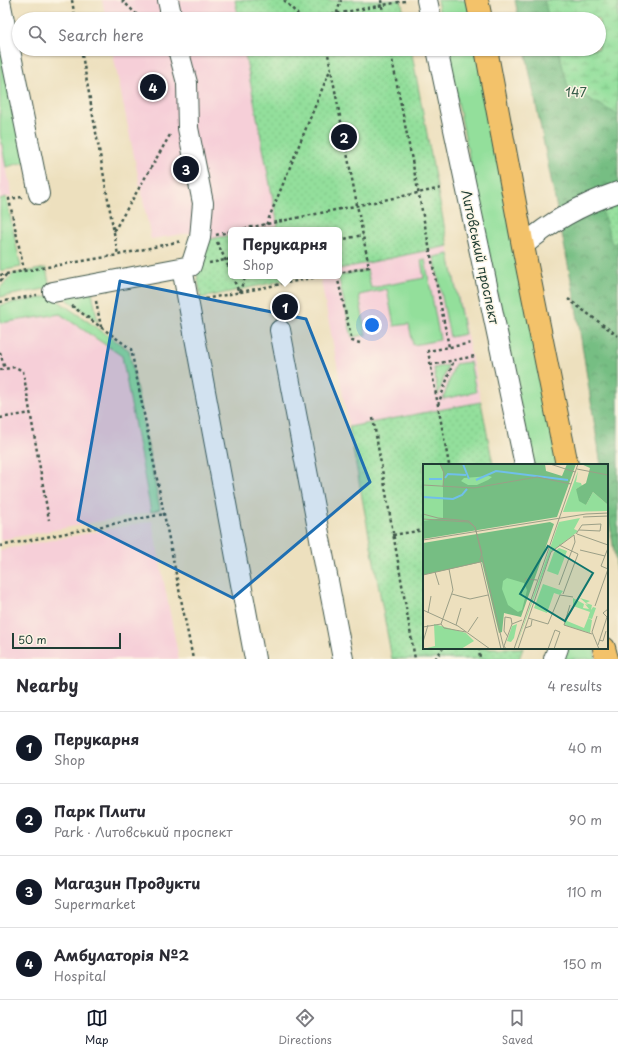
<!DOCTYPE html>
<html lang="en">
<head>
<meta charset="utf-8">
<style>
	:root { --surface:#fff; --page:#f7f7f7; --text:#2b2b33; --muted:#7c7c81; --line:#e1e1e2; --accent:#111827 }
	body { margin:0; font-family:"Playpen Sans",sans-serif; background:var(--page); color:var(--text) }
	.scale { position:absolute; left:12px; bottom:10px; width:109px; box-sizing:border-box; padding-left:4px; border:2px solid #1f3d34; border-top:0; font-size:11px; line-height:14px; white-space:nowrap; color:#1f3d34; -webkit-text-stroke:3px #fcf5e5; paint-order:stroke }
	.you { position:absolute; left:372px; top:325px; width:14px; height:14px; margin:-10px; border:3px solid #fff; border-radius:50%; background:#1a73e8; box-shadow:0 0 0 6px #1a73e833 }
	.badge { display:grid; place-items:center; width:26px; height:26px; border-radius:50%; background:var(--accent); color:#fff; font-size:13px; font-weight:700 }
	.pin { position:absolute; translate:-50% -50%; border:2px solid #fff; box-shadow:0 1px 4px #0006 }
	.popup { position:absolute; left:228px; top:227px; width:114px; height:52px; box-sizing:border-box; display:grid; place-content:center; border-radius:6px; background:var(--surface); filter:drop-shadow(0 1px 3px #0005); font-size:13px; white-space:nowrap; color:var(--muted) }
	.popup b { font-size:15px; color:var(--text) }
	.popup::after { content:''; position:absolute; left:50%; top:100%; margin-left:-8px; border:8px solid transparent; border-top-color:var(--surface) }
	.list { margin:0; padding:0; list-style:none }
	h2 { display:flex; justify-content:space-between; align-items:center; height:52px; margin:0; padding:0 16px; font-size:17px }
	h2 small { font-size:13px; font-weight:400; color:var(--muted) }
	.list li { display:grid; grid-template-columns:26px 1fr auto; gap:12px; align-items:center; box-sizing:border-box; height:72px; padding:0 16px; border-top:1px solid var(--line) }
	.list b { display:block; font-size:15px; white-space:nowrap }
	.list p { margin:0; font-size:13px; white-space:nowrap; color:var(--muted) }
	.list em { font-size:13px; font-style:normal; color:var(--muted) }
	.icon { flex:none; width:22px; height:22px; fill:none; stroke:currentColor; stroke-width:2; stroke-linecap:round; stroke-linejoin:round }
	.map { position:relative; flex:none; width:618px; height:659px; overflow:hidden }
	.search { position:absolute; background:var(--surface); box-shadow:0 1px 3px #0004; left:12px; right:12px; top:12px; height:44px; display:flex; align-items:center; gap:10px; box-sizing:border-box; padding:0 14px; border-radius:22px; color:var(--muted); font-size:15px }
	.sheet { height:340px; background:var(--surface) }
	nav { display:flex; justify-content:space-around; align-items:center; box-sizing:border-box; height:56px; border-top:1px solid var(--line); background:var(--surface); font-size:11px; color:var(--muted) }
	nav a { display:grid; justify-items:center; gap:2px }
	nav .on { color:var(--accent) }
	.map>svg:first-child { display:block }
	.built { fill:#f6cfd8 }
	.grass { fill:#93df9b; stroke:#598e68 }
	.forest { fill:url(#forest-crowns); stroke:#4a7e5c }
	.wetland { fill:url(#wetland-marsh); stroke:#598e68 }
	.park { fill:url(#park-dots); stroke:#598e68 }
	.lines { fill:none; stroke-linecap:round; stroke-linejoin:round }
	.minor-casing { stroke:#3e5549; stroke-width:22 }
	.major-casing { stroke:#3e5549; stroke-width:24 }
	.path { stroke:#3e5549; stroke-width:2.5; stroke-dasharray:3 3; stroke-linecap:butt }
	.minor { stroke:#fff; stroke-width:20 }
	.major { stroke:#f3c26a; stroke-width:22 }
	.marked { fill:#1f6fb2; fill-opacity:0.2; stroke:#1f6fb2; stroke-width:3; stroke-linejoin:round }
	.labels { text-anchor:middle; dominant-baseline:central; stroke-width:3; stroke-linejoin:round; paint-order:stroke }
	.park-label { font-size:13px; fill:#365d49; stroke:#fcf5e5 }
	.street-label { font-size:13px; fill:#1f3d34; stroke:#fcf5e5 }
	.inset-river { fill:none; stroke:#70bfea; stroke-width:2 }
	.inset-road { fill:none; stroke:#9b9f87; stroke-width:1 }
	.view { fill:#0f766e; fill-opacity:0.15; stroke:#0f766e; stroke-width:2 }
	.inset-edge { fill:none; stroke:#1f3d34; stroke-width:2 }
</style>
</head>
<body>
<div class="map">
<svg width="618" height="659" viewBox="0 0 618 659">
	<defs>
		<pattern id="forest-crowns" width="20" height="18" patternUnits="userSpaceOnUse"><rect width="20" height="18" fill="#76be83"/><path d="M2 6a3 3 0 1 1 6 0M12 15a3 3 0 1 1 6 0" fill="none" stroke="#609c6c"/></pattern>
		<pattern id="wetland-marsh" width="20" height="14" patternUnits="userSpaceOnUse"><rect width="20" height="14" fill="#93df9b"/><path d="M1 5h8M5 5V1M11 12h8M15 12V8" fill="none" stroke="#7ec086"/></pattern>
		<pattern id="park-dots" width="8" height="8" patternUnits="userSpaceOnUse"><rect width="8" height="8" fill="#93df9b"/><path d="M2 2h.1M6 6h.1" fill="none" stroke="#7ec086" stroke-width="1.8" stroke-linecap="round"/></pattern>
	</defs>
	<rect width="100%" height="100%" fill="#fcf5e5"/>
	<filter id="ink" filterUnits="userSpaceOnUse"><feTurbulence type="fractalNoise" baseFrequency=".025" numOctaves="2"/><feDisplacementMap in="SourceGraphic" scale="8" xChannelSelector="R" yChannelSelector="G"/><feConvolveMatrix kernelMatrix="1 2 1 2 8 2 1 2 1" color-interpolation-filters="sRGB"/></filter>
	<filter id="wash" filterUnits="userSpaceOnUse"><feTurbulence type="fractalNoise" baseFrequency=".012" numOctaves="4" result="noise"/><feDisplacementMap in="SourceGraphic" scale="16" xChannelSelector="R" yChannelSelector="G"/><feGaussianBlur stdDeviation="0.9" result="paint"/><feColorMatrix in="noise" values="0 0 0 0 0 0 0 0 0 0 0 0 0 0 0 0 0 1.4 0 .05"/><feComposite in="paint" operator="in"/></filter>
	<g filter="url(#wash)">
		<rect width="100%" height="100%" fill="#ede0be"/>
		<path class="built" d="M102,0H235L239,19H106Z
			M112,49H244L278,226L258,230H231V235L205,240L203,231L151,239Z
			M0,134L12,196L0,199Z
			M448,246L481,402L349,427L320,276H339V269Z
			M60,314L122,356L151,512L0,540V323Z
			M152,521L179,659H0V550Z"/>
		<path class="grass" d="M437,0H469L472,19H441Z
			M0,13L29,161L6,167L0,134Z
			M447,49H478L558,465H532Z
			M6,197L21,267L0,271V199Z
			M449,254L465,334L450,337L434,257Z
			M425,259L440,340L413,345L409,324L394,326L387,289L359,295L366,335L352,337L338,276L367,270L371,288L424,278L421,260Z
			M46,268L50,288L0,297V288L13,274Z
			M91,287L98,322L57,292Z
			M51,296L129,350L160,509L151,512L122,356L60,314L0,323V305Z
			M470,362L476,392L443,399L455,364Z
			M448,365L438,396L434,368Z
			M564,648H594L596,659H561Z"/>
		<path class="forest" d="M515,0H618V577L607,506V465H601L574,294L525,49H599V19H519Z"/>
		<path class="wetland" d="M544,0H618V115L568,87L558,49H599V19H549Z"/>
		<path class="park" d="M235,0H401L405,19H239Z
			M244,49H411L448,246L339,269V230H258L278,226Z
			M618,205V242L612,244L602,210Z
			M231,235V276H304L201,298L196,268L205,240Z
			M481,402L493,465H424V648H523L519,659H392L349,427Z"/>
	</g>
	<g filter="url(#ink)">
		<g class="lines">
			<defs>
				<path id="minor" d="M168,0L172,19
					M427,0L431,19
					M0,1L39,194
					M437,49L525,465
					M523,246C551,221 583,204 618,192
					M182,268L255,659
					M53,292L191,266L200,238L203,203L188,128L187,83L178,49
					M280,330L343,659
					M554,659L558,648"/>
				<path id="major" d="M477,0L481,19
					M486,49L523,246L567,465
					M604,648L607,659"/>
			</defs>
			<use href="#minor" class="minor-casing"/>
			<use href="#major" class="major-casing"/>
			<path class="path" d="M72,0L75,19
				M122,0L141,19
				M284,0L302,19
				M381,0L384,19
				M308,19L405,1
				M335,19L341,0
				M81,49L118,255
				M327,49L369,267L339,273
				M390,49L449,347
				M22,197L9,199L24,270
				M238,230L442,188
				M264,230L330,70
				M114,231L170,135
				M216,235L231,231
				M339,240L363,235
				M217,242L231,272
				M209,263L231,259
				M0,275L118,255L181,241
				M232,276L239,292
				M337,276L352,341L360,343
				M0,281L8,273
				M282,284L283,276
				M239,292L246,276
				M205,299L322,276
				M568,299L618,336
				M96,301L101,327
				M0,302L37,295
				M72,306L131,349L193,659
				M0,352L5,369
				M430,365L475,356
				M0,370L15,367L23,371L49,520
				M438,405L454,360
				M0,418L31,413
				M373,418L415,659
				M449,465L428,351L472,343
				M393,535L424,530
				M0,546L164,514
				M479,648L480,659
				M435,659L443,648"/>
			<use href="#minor" class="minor"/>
			<use href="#major" class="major"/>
		</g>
	</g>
	<path class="marked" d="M120,281L306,319L370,482L233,598L78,520Z"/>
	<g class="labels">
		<g class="park-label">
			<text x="576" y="91">147</text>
		</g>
		<g class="street-label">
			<text transform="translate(481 257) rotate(78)">Литовський проспект</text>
		</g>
	</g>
	<g transform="translate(423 464)">
		<rect width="185" height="185" fill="#ede0be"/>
		<path d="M155,7L153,18L158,19L159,22L153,25L163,41L170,28L185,41V47L140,48ZM157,54L151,65L155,67L153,69L128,88L92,185L136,58ZM150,134L161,140L160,144L166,145L162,140L165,141L157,134L167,137L163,139L169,141L168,146L170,143L173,144L169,155L165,154L167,148L150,142ZM146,144L144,157L161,164L165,154L169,156L167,169L141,161ZM94,160L91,174L88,178L84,177L89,162Z" fill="#93df9b"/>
		<path d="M0,0H122L123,7L139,12L144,0H153L134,53L0,75ZM158,0H185V41L170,28L163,41L156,37L153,25L163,19L167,4ZM127,58L131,60L98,153L81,149L79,168L76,169L59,98L0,111V79Z" fill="#76be83"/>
		<path d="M66,12L69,13L65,16L54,21H45L38,17L41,14ZM84,114L101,119L104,126L99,146L95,148L85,141L79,125L80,117Z" fill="#93df9b"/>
		<path d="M0,0H17L20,7V54L0,57ZM136,84L144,87L135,111L124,107L131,88ZM120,120L140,127L137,131L131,129L124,149L111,144ZM11,160L43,169L51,177L38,185H0L12,182Z" fill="#93df9b"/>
		<path class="inset-river" d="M40,0L46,15M22,14L25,10L43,11M6,15H19M53,16L73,7L145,16M0,33L30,35L39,31L44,25"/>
		<path class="inset-road" d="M17,0L21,9L20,23M127,0L152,8M154,5L185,11M0,21L51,24L114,13L148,20M0,50L15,54L46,57L52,63L59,89L57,95L78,185M160,53L185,52M0,55L45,58L52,63L81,185M153,70L159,61L178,60L177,67L156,66M154,70L185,81M0,76L163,50L185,49M136,81L155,90L140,130M157,86L182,92M12,108L16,121M0,111L57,98M102,115L114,116M136,121L152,78L151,71M29,130L47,135L65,131M147,141L141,161L169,170M172,142L185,105L178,102L185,84M0,146L35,162L67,185M5,149L8,132M174,152L169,168L176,185M105,154L125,160L137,131L150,133M18,160L30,126L26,105M18,160L21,164L43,168M33,161L38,144M0,163L18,160M102,164L108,162L109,156M45,168L55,153M85,173L81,167L82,153L88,154L89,160M176,176L180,177L183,167M0,178L5,161M175,181L184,153L180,149L185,145M83,185L81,182L89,160L99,156M91,185L155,0M95,185L128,88L151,71M125,185L132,166L137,168L131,185"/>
		<path class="view" d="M125,82L170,109L142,157L97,130Z"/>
		<rect width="185" height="185" class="inset-edge"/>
	</g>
</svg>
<div class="scale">50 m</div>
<div class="you"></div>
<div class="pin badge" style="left:285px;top:307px">1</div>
<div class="popup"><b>Перукарня</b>Shop</div>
<div class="pin badge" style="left:344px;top:137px">2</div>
<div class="pin badge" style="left:186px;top:169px">3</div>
<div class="pin badge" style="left:153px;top:87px">4</div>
<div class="search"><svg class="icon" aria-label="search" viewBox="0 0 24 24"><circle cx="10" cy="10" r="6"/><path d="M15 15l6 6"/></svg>Search here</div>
</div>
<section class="sheet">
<h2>Nearby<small>4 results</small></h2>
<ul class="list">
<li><span class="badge">1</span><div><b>Перукарня</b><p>Shop</p></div><em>40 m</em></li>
<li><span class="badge">2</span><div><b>Парк Плити</b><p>Park · Литовський проспект</p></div><em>90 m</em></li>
<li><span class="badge">3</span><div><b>Магазин Продукти</b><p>Supermarket</p></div><em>110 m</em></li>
<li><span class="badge">4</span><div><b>Амбулаторія №2</b><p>Hospital</p></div><em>150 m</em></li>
</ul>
</section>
<nav>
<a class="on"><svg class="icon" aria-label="map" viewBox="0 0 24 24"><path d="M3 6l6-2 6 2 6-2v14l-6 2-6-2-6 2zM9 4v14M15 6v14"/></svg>Map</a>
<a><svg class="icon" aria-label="directions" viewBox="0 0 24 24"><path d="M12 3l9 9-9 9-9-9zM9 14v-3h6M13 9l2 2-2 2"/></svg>Directions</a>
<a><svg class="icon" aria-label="saved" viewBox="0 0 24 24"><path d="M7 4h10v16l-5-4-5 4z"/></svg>Saved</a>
</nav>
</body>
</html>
